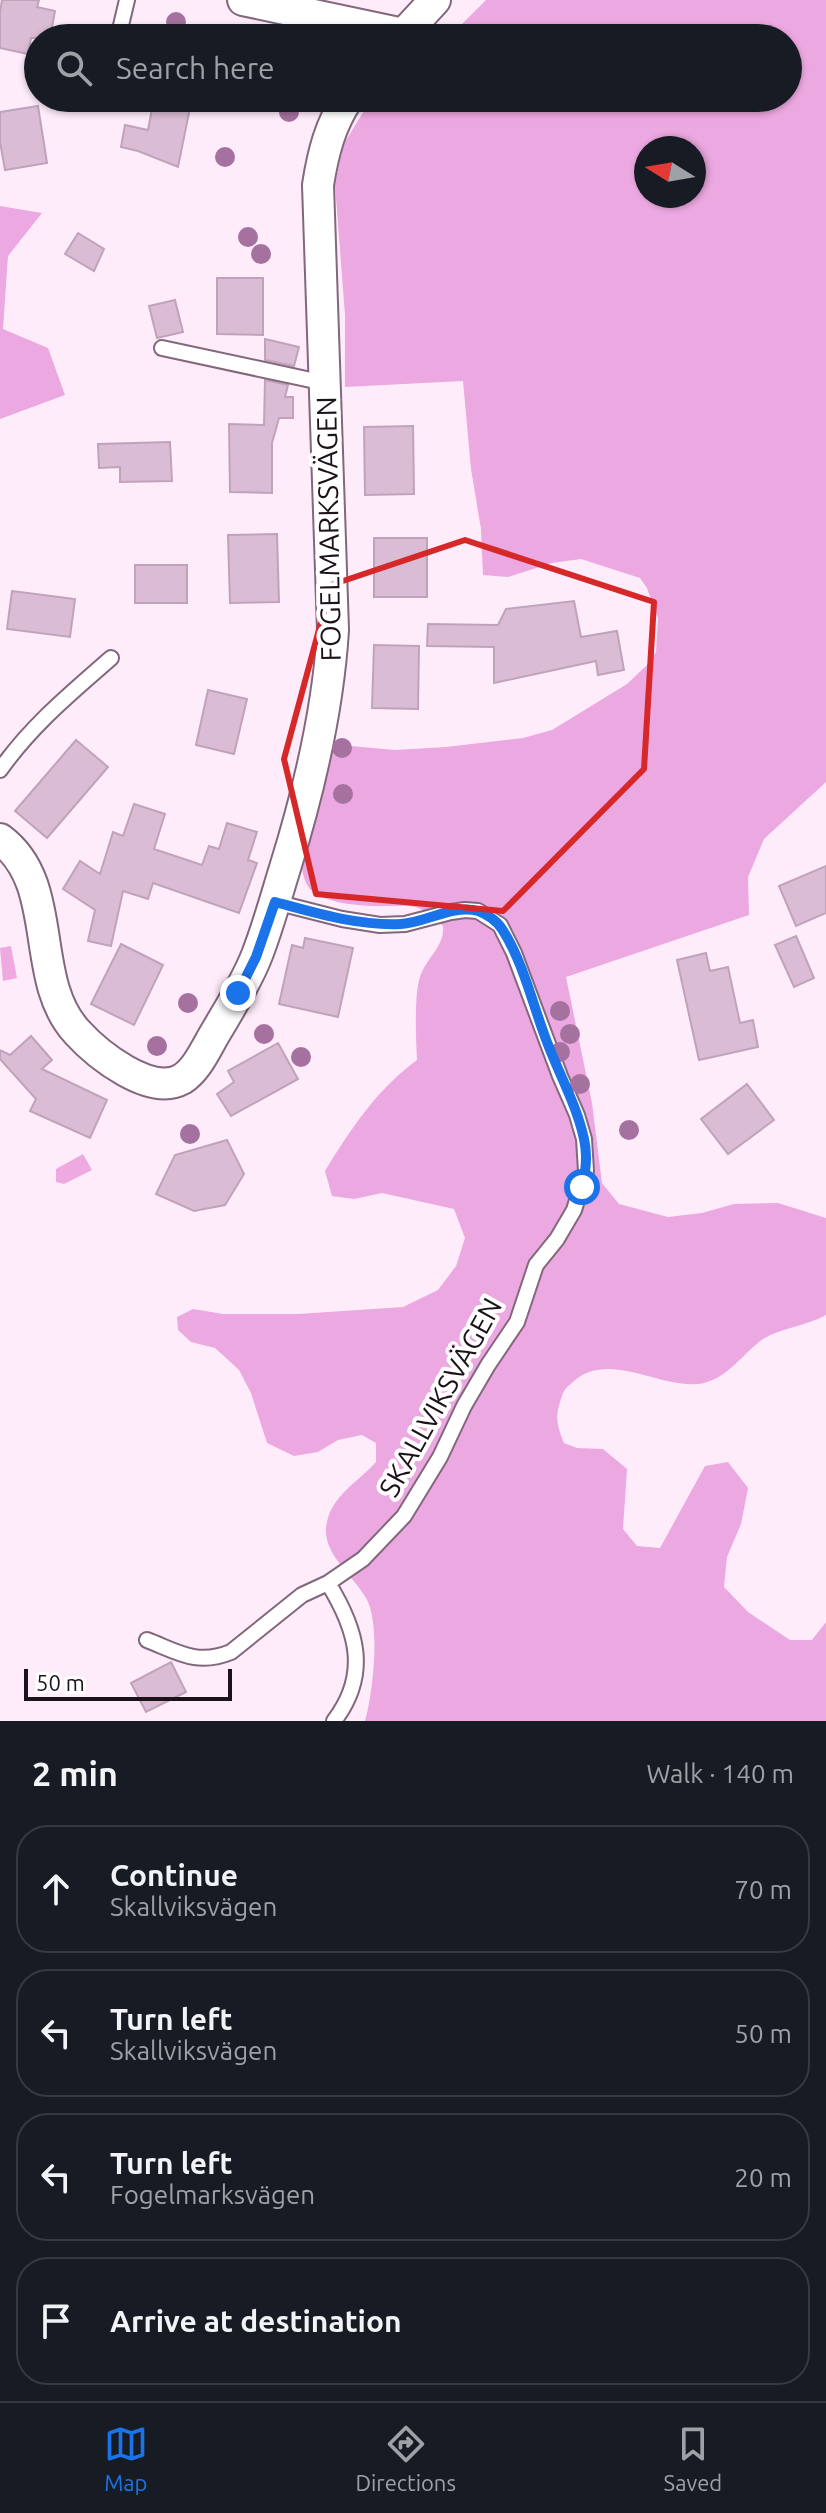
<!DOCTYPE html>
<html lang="en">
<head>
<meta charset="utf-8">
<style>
	:root { --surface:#171b24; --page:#20242c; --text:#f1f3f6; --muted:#9ea1a6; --line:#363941; --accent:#1a73e8 }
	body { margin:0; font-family:Ubuntu,sans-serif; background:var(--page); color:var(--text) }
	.compass { position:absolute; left:634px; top:136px; width:72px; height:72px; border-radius:50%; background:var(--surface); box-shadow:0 2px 6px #0004; rotate:281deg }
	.scale { position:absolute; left:24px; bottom:20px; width:208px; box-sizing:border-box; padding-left:8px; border:4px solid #1c121a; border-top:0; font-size:22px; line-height:28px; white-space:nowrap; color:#1c121a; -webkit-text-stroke:6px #fff; paint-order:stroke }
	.stop { position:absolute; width:24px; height:24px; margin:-18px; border:6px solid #1a73e8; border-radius:50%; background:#fff }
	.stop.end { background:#1a73e8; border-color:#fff; box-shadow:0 2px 8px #0008 }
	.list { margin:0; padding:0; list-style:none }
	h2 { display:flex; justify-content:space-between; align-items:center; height:104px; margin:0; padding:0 32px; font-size:34px }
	h2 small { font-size:26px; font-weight:400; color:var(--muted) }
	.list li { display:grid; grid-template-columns:52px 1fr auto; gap:24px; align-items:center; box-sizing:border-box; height:128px; margin:0 16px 16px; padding:0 16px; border:2px solid var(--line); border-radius:32px }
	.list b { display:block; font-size:30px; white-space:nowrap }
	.list p { margin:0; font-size:26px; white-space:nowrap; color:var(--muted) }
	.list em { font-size:26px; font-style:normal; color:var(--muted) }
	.icon { flex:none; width:44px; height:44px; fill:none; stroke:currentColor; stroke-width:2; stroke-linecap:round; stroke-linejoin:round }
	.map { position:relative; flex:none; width:826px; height:1721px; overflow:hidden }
	.search { position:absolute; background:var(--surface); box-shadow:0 2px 6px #0004; left:24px; right:24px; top:24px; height:88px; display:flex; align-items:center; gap:20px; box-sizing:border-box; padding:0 28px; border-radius:44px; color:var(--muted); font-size:30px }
	.sheet { height:680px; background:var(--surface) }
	nav { display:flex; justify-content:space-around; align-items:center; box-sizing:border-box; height:112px; border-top:2px solid var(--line); background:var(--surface); font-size:22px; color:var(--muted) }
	nav a { display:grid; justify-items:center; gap:4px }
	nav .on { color:var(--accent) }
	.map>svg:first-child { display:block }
	.forest { fill:#eca8e0; fill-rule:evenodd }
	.water { fill:#eea9e1 }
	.building { fill:#dabcd4; stroke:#c0a3ba; stroke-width:2 }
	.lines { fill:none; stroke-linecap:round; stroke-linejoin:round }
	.service-casing { stroke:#82677d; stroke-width:18 }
	.minor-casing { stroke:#82677d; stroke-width:34 }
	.service { stroke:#fff; stroke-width:14 }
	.minor { stroke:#fff; stroke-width:30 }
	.tree { fill:#a5719f }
	.route { stroke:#1a73e8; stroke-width:10 }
	.marked { fill:none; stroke:#d62828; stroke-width:6; stroke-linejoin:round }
	.labels { text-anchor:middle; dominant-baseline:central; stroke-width:8; stroke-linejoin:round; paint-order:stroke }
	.street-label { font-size:28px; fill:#1c121a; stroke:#fff }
</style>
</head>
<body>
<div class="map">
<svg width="826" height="1721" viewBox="0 0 826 1721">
	<rect width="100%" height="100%" fill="#feecfa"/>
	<path class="forest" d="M486,0H826V782L764,839L748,877L749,915L566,977L592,1103L602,1183L619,1204L668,1217L702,1213L734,1204L778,1203L826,1218V1315C807,1326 780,1328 763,1339C741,1355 726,1381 698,1384C658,1388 608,1350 573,1382C568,1386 564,1389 562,1396C555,1416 556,1423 564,1443L577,1448L603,1449L627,1469L623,1529L637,1546L660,1548L705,1466L728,1462L748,1488L741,1524L727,1557L724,1587L748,1612L790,1640H812L826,1622V1721H365C373,1693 381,1624 366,1598C352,1573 317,1551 328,1518C335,1494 360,1480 376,1462V1443L362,1435L338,1440L318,1452L294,1456L267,1443L251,1393L239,1370L215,1348L191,1342L178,1330L177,1317L193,1309L223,1314H298L403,1307L438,1290L456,1266L465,1238L454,1209L382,1193L354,1199L332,1196L325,1171C350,1130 378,1088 417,1060C416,1040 414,994 420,977C426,958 445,946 443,926C418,902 415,906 382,906C360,906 326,904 310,889C305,883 302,873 302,866C303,834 322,782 332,751L340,745L395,750L446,747L523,738L552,730L627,684L646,666L656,652L658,618L647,588L640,578L581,559L552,563L508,577L483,575L481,529L471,469L463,381L345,387V315L335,185L343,145L372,98H788V38H440L457,29ZM646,148H694V196H646Z
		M0,206L42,213L8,256L3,329L48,348L65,395L0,419Z"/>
	<path class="water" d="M11,946L17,978L3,981L0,948Z
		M83,1154L92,1170L64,1184L56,1182V1169Z"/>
	<path class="building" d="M2,0H39L37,7L55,11L50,38H31L28,54L0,48V12Z
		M154,98H192L178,167L138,151L121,147L125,125L148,130Z
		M38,106L47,163L5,170L0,142V112Z
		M78,233L104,249L94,271L65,254Z
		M217,278H263V335L217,334Z
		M175,300L183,332L157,338L149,306Z
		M265,339L299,347L294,366L265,360Z
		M265,380L288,385L285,397H293V418H279L272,443V493L230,492L229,424L264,425Z
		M413,426L414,494L365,495L364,427Z
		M170,442L172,481L120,482V467L99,468L98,444Z
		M277,534L279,602L230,603L228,535Z
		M374,538H427V597H374Z
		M135,565H187V603H135Z
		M12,591L75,599L70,637L7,629Z
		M574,601L581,637L617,631L624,670L598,675L596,661L494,683V647L427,646L428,624L498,625L506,609Z
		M374,645L419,646L418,709L372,708Z
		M208,690L247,699L234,754L196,745Z
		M76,740L108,767L47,838L15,811Z
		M134,804L165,814L154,849L202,865L209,846L219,849L227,823L257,832L248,860L257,863L239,913L153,883L148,899L123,891L111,946L88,941L95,910L63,889L80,861L100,874L113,832L123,836Z
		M826,866V913L796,926L779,886Z
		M796,936L814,978L794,987L775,945Z
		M305,938L353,948L338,1017L279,1004L292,945L303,948Z
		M121,944L163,965L134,1025L91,1004Z
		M706,953L710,971L728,967L740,1023L753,1020L758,1047L699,1060L677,960Z
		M31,1036L52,1060L42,1069L107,1100L90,1138L30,1111L36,1099L0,1059V1050L10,1055Z
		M278,1043L298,1079L231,1116L217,1094L234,1082L228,1071Z
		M747,1084L774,1120L728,1154L701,1119Z
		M227,1140L244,1174L225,1205L194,1211L156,1194L175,1155Z
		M171,1662L186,1692L146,1712L131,1683Z"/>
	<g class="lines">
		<defs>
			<path id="service" d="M118,38L127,0
				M162,348L325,383
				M0,770C32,725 70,694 111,658
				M328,1583C357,1630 370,1674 334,1721
				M147,1640C178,1652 197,1666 231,1652L302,1595L328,1583L363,1559L404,1516L440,1457L464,1406L488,1365L517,1322L536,1265L557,1239L574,1210L586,1171L584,1139L577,1115L560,1076L514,953L500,925L478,911L465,910L451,912L405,924L380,925L342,919L275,902"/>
			<path id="minor" d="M243,0L403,34
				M400,38L435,0
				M0,839C61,884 28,979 77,1032C97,1054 150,1097 182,1079C198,1069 207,1046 217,1030C231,1006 247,981 257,955C268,927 276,897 285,868C309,791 328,711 333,630L318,185C323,153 330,125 348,98"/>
		</defs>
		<use href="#service" class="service-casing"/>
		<use href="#minor" class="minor-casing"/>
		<use href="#service" class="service"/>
		<use href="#minor" class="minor"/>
	</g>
	<g class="tree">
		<circle cx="176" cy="22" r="10"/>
		<circle cx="289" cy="112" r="10"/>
		<circle cx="225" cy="157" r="10"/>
		<circle cx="248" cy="237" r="10"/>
		<circle cx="261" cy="254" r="10"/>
		<circle cx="342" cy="748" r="10"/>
		<circle cx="343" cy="794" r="10"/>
		<circle cx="188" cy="1003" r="10"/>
		<circle cx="560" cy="1011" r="10"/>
		<circle cx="264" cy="1034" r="10"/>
		<circle cx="570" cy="1034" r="10"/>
		<circle cx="157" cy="1046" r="10"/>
		<circle cx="560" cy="1052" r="10"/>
		<circle cx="301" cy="1057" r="10"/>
		<circle cx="580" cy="1084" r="10"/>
		<circle cx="629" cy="1130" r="10"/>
		<circle cx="190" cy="1134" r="10"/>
	</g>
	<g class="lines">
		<path class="route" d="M238,993L256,957L275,902C316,913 358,926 401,924C426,923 452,904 478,911C487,914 497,921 502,929C523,961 533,1006 547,1042C559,1074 577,1106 584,1139C588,1156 586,1171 582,1187"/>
	</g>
	<path class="marked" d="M465,540L654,602L644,769L503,911L316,894L284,759L331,585Z"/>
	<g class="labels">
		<g class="street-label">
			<text transform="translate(328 529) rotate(-91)">FOGELMARKSVÄGEN</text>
			<text transform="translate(440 1397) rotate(-61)">SKALLVIKSVÄGEN</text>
		</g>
	</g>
</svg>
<svg class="compass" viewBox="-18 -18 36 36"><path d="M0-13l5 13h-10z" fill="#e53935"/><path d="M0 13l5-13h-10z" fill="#9ea1a6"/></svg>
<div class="scale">50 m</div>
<div class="stop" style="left:582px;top:1187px"></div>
<div class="stop end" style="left:238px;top:993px"></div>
<div class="search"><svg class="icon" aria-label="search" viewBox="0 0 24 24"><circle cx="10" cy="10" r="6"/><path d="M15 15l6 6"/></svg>Search here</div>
</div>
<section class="sheet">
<h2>2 min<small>Walk · 140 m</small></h2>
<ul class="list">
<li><svg class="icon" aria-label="ahead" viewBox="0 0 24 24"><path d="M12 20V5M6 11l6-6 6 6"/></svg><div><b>Continue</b><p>Skallviksvägen</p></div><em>70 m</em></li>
<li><svg class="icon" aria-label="left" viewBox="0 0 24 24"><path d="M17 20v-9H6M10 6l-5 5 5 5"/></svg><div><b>Turn left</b><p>Skallviksvägen</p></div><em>50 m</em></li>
<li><svg class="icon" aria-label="left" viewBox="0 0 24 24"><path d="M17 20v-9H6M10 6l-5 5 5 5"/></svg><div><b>Turn left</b><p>Fogelmarksvägen</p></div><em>20 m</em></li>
<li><svg class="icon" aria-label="arrive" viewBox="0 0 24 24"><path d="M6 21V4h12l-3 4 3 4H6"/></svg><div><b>Arrive at destination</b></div></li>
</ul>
</section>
<nav>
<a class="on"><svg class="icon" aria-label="map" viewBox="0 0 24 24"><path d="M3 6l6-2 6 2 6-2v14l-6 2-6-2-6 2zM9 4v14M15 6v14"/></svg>Map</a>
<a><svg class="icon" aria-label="directions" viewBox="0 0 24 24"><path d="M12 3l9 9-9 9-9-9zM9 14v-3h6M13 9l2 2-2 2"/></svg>Directions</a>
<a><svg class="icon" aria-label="saved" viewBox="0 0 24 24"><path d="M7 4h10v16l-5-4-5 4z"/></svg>Saved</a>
</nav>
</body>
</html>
